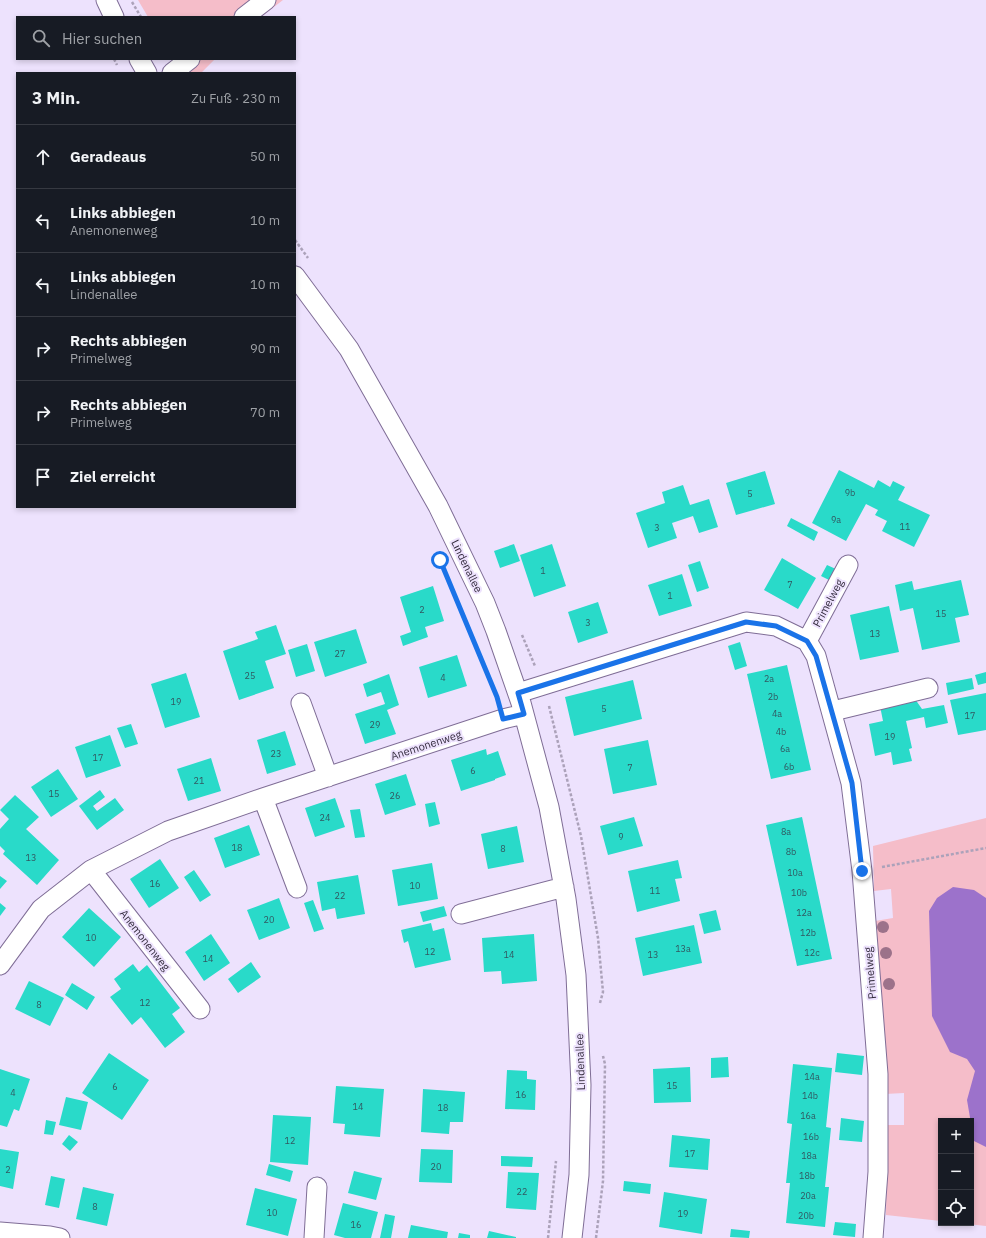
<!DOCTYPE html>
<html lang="de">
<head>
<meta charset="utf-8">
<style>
	:root { --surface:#171b24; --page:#242831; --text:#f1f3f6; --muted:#9ea1a6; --line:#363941 }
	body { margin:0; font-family:"IBM Plex Sans",sans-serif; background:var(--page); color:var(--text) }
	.controls { position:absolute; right:12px; bottom:12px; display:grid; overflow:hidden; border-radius:0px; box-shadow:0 2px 6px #0003 }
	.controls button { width:36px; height:36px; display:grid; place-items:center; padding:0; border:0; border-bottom:1px solid var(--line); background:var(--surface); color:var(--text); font:20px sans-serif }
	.stop { position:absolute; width:12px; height:12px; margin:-9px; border:3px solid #1a73e8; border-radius:50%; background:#fff }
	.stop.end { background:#1a73e8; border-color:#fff; box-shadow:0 1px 4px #0008 }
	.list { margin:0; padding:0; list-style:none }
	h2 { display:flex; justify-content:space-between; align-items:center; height:52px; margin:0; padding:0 16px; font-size:17px }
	h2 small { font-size:13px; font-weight:400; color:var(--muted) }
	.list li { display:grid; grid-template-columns:26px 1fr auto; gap:12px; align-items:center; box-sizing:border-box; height:64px; padding:0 16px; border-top:1px solid var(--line) }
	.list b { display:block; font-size:15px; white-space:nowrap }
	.list p { margin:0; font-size:13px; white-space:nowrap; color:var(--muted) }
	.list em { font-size:13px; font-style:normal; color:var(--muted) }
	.icon { flex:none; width:22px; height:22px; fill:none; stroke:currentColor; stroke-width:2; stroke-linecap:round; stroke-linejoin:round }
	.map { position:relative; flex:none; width:986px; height:1238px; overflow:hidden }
	.search { position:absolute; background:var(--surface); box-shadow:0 2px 6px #0003; left:16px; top:16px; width:280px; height:44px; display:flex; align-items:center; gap:10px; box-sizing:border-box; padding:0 14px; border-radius:0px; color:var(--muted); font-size:15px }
	.panel { position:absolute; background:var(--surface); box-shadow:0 2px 6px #0003; left:16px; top:72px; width:280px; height:436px; border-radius:0px }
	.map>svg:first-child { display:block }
	.green { fill:#f5bdc9 }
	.water { fill:#9c72cb }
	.building { fill:#29dac9 }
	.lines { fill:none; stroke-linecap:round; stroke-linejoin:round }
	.street-casing { stroke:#7f6d96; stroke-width:21 }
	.path { stroke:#aca2ba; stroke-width:2.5; stroke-dasharray:3 2; stroke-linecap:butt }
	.street { stroke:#fff; stroke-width:19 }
	.tree { fill:#9c728a }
	.route { stroke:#1a73e8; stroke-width:5 }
	.labels { text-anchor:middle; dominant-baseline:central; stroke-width:4; stroke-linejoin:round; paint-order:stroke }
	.number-label { font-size:9px; fill:#315861 }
	.street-label { font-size:11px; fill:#342c3e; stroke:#ede2fd }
</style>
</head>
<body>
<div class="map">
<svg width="986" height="1238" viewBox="0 0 986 1238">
	<rect width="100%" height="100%" fill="#ede2fd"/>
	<path class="green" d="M138,0H283L261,17H148Z
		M172,59H215L201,73H181Z
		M986,818V1226L958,1223H971V1121H941V1221L886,1215L887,1125H904V1093L885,1094L875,921L893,918L891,889L874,891L873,846Z"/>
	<path class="water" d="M953,887L974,890L986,898V1147L974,1141L967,1100L975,1071L967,1059L950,1052L932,1016L929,911L937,898Z"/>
	<path class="building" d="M839,470L874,488L878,480L890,487L893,481L905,487L898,500L930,515L914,547L882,531L887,521L875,515L878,510L866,504L846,541L812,523Z
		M765,471L775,504L736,515L726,483Z
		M683,485L690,505L709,499L718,527L699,533L693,516L672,523L677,538L648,548L636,513L665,503L662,492Z
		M791,518L818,532L814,541L787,526Z
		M514,544L520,561L500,568L494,551Z
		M552,544L566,586L534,597L520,555Z
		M782,558L816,578L798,609L764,590Z
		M700,561L709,588L697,592L688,565Z
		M827,565L838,570L833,582L821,576Z
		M682,574L692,606L659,616L648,585Z
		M961,580L969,615L955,618L960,642L922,650L913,608L900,611L895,585L912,581L914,590Z
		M433,586L444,621L425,627L428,637L403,646L400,636L411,632L400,597Z
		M598,602L608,633L578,643L568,612Z
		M889,606L899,652L860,660L850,615Z
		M276,625L286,654L265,661L274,688L239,700L223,651L258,639L255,632Z
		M356,629L367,663L325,677L314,642Z
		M740,642L747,666L735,670L728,646Z
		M307,644L315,671L296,677L288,650Z
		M457,655L467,686L428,698L419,667Z
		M787,665L811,770L771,779L747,674Z
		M986,672V683L978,685L975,675Z
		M186,673L200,717L165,728L151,684Z
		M389,674L399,705L387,710L396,734L365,744L355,714L385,704L381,692L367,697L363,684Z
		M972,678L974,689L948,695L946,683Z
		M633,680L642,719L574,736L565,697Z
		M986,693V730L958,735L950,700Z
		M915,699L922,709L944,705L948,723L926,728L924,717L906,721L912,748L909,749L912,761L893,765L891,752L875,756L869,724L883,721L880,706Z
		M131,724L138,744L125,748L117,728Z
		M285,731L296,765L267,774L257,740Z
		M110,735L121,766L86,778L75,747Z
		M648,740L657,785L613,794L604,749Z
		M486,749L487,755L498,751L506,775L495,779V780L461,791L451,760Z
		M211,758L221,791L188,801L177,769Z
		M58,769L78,799L51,817L31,787Z
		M406,774L416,805L385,815L375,784Z
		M100,790L105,797L93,806L97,811L115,798L124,810L97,830L79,806Z
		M15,795L39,817L26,829L59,860L37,885L3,854L5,851L0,846V829L9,819L0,810Z
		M335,798L345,827L315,837L305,808Z
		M435,802L440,824L429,827L425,804Z
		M360,809L365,837L355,838L350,810Z
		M634,817L643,846L608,855L600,826Z
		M802,817L832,959L797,966L766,825Z
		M249,825L260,855L225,868L214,838Z
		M517,826L524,862L488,869L481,834Z
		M160,859L179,888L149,908L130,879Z
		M678,860L682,878L675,879L680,901L637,912L628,871Z
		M432,863L438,899L398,906L392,870Z
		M194,870L211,895L200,902L184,877Z
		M358,875L365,914L337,919L335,908L322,911L317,882Z
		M0,876L7,881L0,889Z
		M279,898L290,928L259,940L247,910Z
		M313,900L324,929L314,932L304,903Z
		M0,903L6,908L0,916Z
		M444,906L447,916L423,922L420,912Z
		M89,908L121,937L94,967L62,937Z
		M716,910L721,930L704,934L699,914Z
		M431,923L433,931L444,928L451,960L415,968L408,941L404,943L401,930Z
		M694,925L702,963L643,976L635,938Z
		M211,934L230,963L204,981L185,952Z
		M534,934L537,981L502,984L501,971L484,972L482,938Z
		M251,962L261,977L238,993L228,979Z
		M133,964L139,972L147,965L180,1008L172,1014L185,1032L165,1048L141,1017L132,1025L110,997L121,989L114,979Z
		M29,981L64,998L50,1026L15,1009Z
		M72,983L95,997L87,1010L65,995Z
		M109,1053L149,1080L122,1120L82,1093Z
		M837,1053L864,1056L862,1075L835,1072Z
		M728,1057L729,1077L711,1078V1058Z
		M793,1064L832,1068L826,1127L831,1128L825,1187H829L825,1227L786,1223L790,1183H786L792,1124L787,1123Z
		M690,1067L691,1102L654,1103L653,1069Z
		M0,1069L30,1079L19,1111L14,1109L7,1127L0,1125Z
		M507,1070L527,1071V1079L536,1080L535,1110L505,1109Z
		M336,1086L384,1089L380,1137L344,1134L345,1124L333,1123Z
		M423,1089L465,1092L463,1122H450L449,1134L421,1132Z
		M66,1097L88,1102L81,1130L59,1125Z
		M273,1115L311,1117L308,1165L270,1162Z
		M841,1118L864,1121L862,1142L839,1140Z
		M46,1120L56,1122L53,1135L44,1134Z
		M69,1135L78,1142L70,1151L62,1144Z
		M672,1135L710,1139L708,1170L669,1167Z
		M0,1149L19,1152L13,1189L0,1186Z
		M421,1149L453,1150L452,1183L419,1182Z
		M501,1156L533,1157L532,1167L501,1166Z
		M269,1164L293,1171L290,1182L266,1175Z
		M354,1171L382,1178L376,1200L348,1193Z
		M508,1172L539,1173L536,1210L506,1208Z
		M51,1176L65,1179L59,1208L45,1205Z
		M624,1181L651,1184L650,1194L623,1191Z
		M83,1187L114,1194L107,1226L76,1219Z
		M255,1188L297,1199L288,1236L246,1225Z
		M664,1192L707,1199L702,1234L659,1227Z
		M343,1203L378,1212L371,1238H345L334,1235Z
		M385,1214L395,1216L391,1238H380Z
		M835,1222L856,1224L855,1237L833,1235Z
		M411,1225L448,1232L447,1238H408Z
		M731,1229L750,1231L749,1238L730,1237Z
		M489,1231L516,1237V1238H487Z
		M459,1233L470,1235V1238H458Z"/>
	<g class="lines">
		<defs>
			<path id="street" d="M106,0L114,17
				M244,17L266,0
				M139,59L147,73
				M172,73L190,59
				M295,276L349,349L438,506L485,603L496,631L521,703L549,807L566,899L576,975L581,1085L579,1175L572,1238
				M807,641L848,565
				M518,693L746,622L776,626L807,641L816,656L851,783L862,871L878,1074V1172L873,1238
				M301,703L328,777
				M833,711L928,688
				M263,798L297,888
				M91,870L200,1009
				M461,914L564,887
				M0,965L41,909L91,870L168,831L263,798L503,719L524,714
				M0,1232L50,1236L60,1238
				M314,1238L317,1187"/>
		</defs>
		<use href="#street" class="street-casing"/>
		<path class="path" d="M132,2L141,17
			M114,59L117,65
			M295,240L308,258
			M450,584L482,662
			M522,635L535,666
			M549,706L581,836L598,938L603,992L600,1003
			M882,867L986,848
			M548,1238L556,1161
			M596,1238L603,1181L605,1064L603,1056"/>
		<use href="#street" class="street"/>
	</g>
	<g class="tree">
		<circle cx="883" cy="927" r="6"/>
		<circle cx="886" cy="953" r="6"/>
		<circle cx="889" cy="984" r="6"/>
	</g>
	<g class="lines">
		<path class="route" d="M440,560L497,697L503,719L524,714L518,693L746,622L776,626L807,641L816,656L852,783L862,871"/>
	</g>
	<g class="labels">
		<g class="number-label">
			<text x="850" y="492">9b</text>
			<text x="750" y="493">5</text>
			<text x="836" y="519">9a</text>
			<text x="905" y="526">11</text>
			<text x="657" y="527">3</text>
			<text x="543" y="570">1</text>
			<text x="790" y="584">7</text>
			<text x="670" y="595">1</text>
			<text x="422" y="609">2</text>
			<text x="941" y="613">15</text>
			<text x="588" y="622">3</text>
			<text x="875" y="633">13</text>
			<text x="340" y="653">27</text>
			<text x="250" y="675">25</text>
			<text x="443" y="677">4</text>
			<text x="769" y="678">2a</text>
			<text x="773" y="696">2b</text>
			<text x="176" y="701">19</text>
			<text x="604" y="708">5</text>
			<text x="777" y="713">4a</text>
			<text x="970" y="715">17</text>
			<text x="375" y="724">29</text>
			<text x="781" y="731">4b</text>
			<text x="890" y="736">19</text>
			<text x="785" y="748">6a</text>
			<text x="276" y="753">23</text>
			<text x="98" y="757">17</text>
			<text x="789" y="766">6b</text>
			<text x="630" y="767">7</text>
			<text x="473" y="770">6</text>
			<text x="199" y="780">21</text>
			<text x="54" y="793">15</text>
			<text x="395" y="795">26</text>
			<text x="325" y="817">24</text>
			<text x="786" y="831">8a</text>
			<text x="621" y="836">9</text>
			<text x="237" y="847">18</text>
			<text x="503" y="848">8</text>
			<text x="791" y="851">8b</text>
			<text x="31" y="857">13</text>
			<text x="795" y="872">10a</text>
			<text x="155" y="883">16</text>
			<text x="415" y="885">10</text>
			<text x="655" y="890">11</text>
			<text x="799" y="892">10b</text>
			<text x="340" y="895">22</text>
			<text x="804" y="912">12a</text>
			<text x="269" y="919">20</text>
			<text x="808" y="932">12b</text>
			<text x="91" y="937">10</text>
			<text x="683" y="948">13a</text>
			<text x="430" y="951">12</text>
			<text x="812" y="952">12c</text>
			<text x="509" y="954">14</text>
			<text x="653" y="954">13</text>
			<text x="208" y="958">14</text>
			<text x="145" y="1002">12</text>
			<text x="39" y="1004">8</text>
			<text x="812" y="1076">14a</text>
			<text x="672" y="1085">15</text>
			<text x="115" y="1086">6</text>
			<text x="13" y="1092">4</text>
			<text x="521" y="1094">16</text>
			<text x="810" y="1095">14b</text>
			<text x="358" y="1106">14</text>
			<text x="443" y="1107">18</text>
			<text x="808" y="1115">16a</text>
			<text x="811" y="1136">16b</text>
			<text x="290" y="1140">12</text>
			<text x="690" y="1153">17</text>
			<text x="809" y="1155">18a</text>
			<text x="436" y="1166">20</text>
			<text x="8" y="1169">2</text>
			<text x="807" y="1175">18b</text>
			<text x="522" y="1191">22</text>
			<text x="808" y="1195">20a</text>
			<text x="95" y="1206">8</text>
			<text x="272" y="1212">10</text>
			<text x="683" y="1213">19</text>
			<text x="806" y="1215">20b</text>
			<text x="356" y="1224">16</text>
		</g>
		<g class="street-label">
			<text transform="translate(467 566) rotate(64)">Lindenallee</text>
			<text transform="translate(828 603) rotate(-62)">Primelweg</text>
			<text transform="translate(426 745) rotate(-18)">Anemonenweg</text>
			<text transform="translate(145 940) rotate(52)">Anemonenweg</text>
			<text transform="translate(870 973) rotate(-95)">Primelweg</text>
			<text transform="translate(580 1062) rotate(-92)">Lindenallee</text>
		</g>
	</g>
</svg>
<div class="controls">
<button>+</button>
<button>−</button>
<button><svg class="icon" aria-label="locate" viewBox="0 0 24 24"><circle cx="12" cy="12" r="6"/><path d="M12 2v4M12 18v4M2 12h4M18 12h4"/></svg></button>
</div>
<div class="stop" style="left:440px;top:560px"></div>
<div class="stop end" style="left:862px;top:871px"></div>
<div class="search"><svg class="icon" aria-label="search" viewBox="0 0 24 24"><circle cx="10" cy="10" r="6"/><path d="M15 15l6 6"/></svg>Hier suchen</div>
<section class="panel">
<h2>3 Min.<small>Zu Fuß · 230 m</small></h2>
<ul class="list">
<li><svg class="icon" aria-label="ahead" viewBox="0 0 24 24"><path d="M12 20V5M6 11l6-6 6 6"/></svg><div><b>Geradeaus</b></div><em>50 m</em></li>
<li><svg class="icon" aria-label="left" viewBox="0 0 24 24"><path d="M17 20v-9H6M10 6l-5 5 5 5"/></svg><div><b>Links abbiegen</b><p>Anemonenweg</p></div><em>10 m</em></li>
<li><svg class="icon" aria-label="left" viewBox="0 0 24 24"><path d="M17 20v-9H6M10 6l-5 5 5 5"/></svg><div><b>Links abbiegen</b><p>Lindenallee</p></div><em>10 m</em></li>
<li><svg class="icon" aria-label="right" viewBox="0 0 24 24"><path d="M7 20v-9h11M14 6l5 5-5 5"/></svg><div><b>Rechts abbiegen</b><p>Primelweg</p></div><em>90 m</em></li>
<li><svg class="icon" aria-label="right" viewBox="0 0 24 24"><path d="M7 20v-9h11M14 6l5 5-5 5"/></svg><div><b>Rechts abbiegen</b><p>Primelweg</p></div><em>70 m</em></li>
<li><svg class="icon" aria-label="arrive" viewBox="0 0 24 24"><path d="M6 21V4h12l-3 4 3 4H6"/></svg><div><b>Ziel erreicht</b></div></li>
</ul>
</section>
</div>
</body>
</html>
